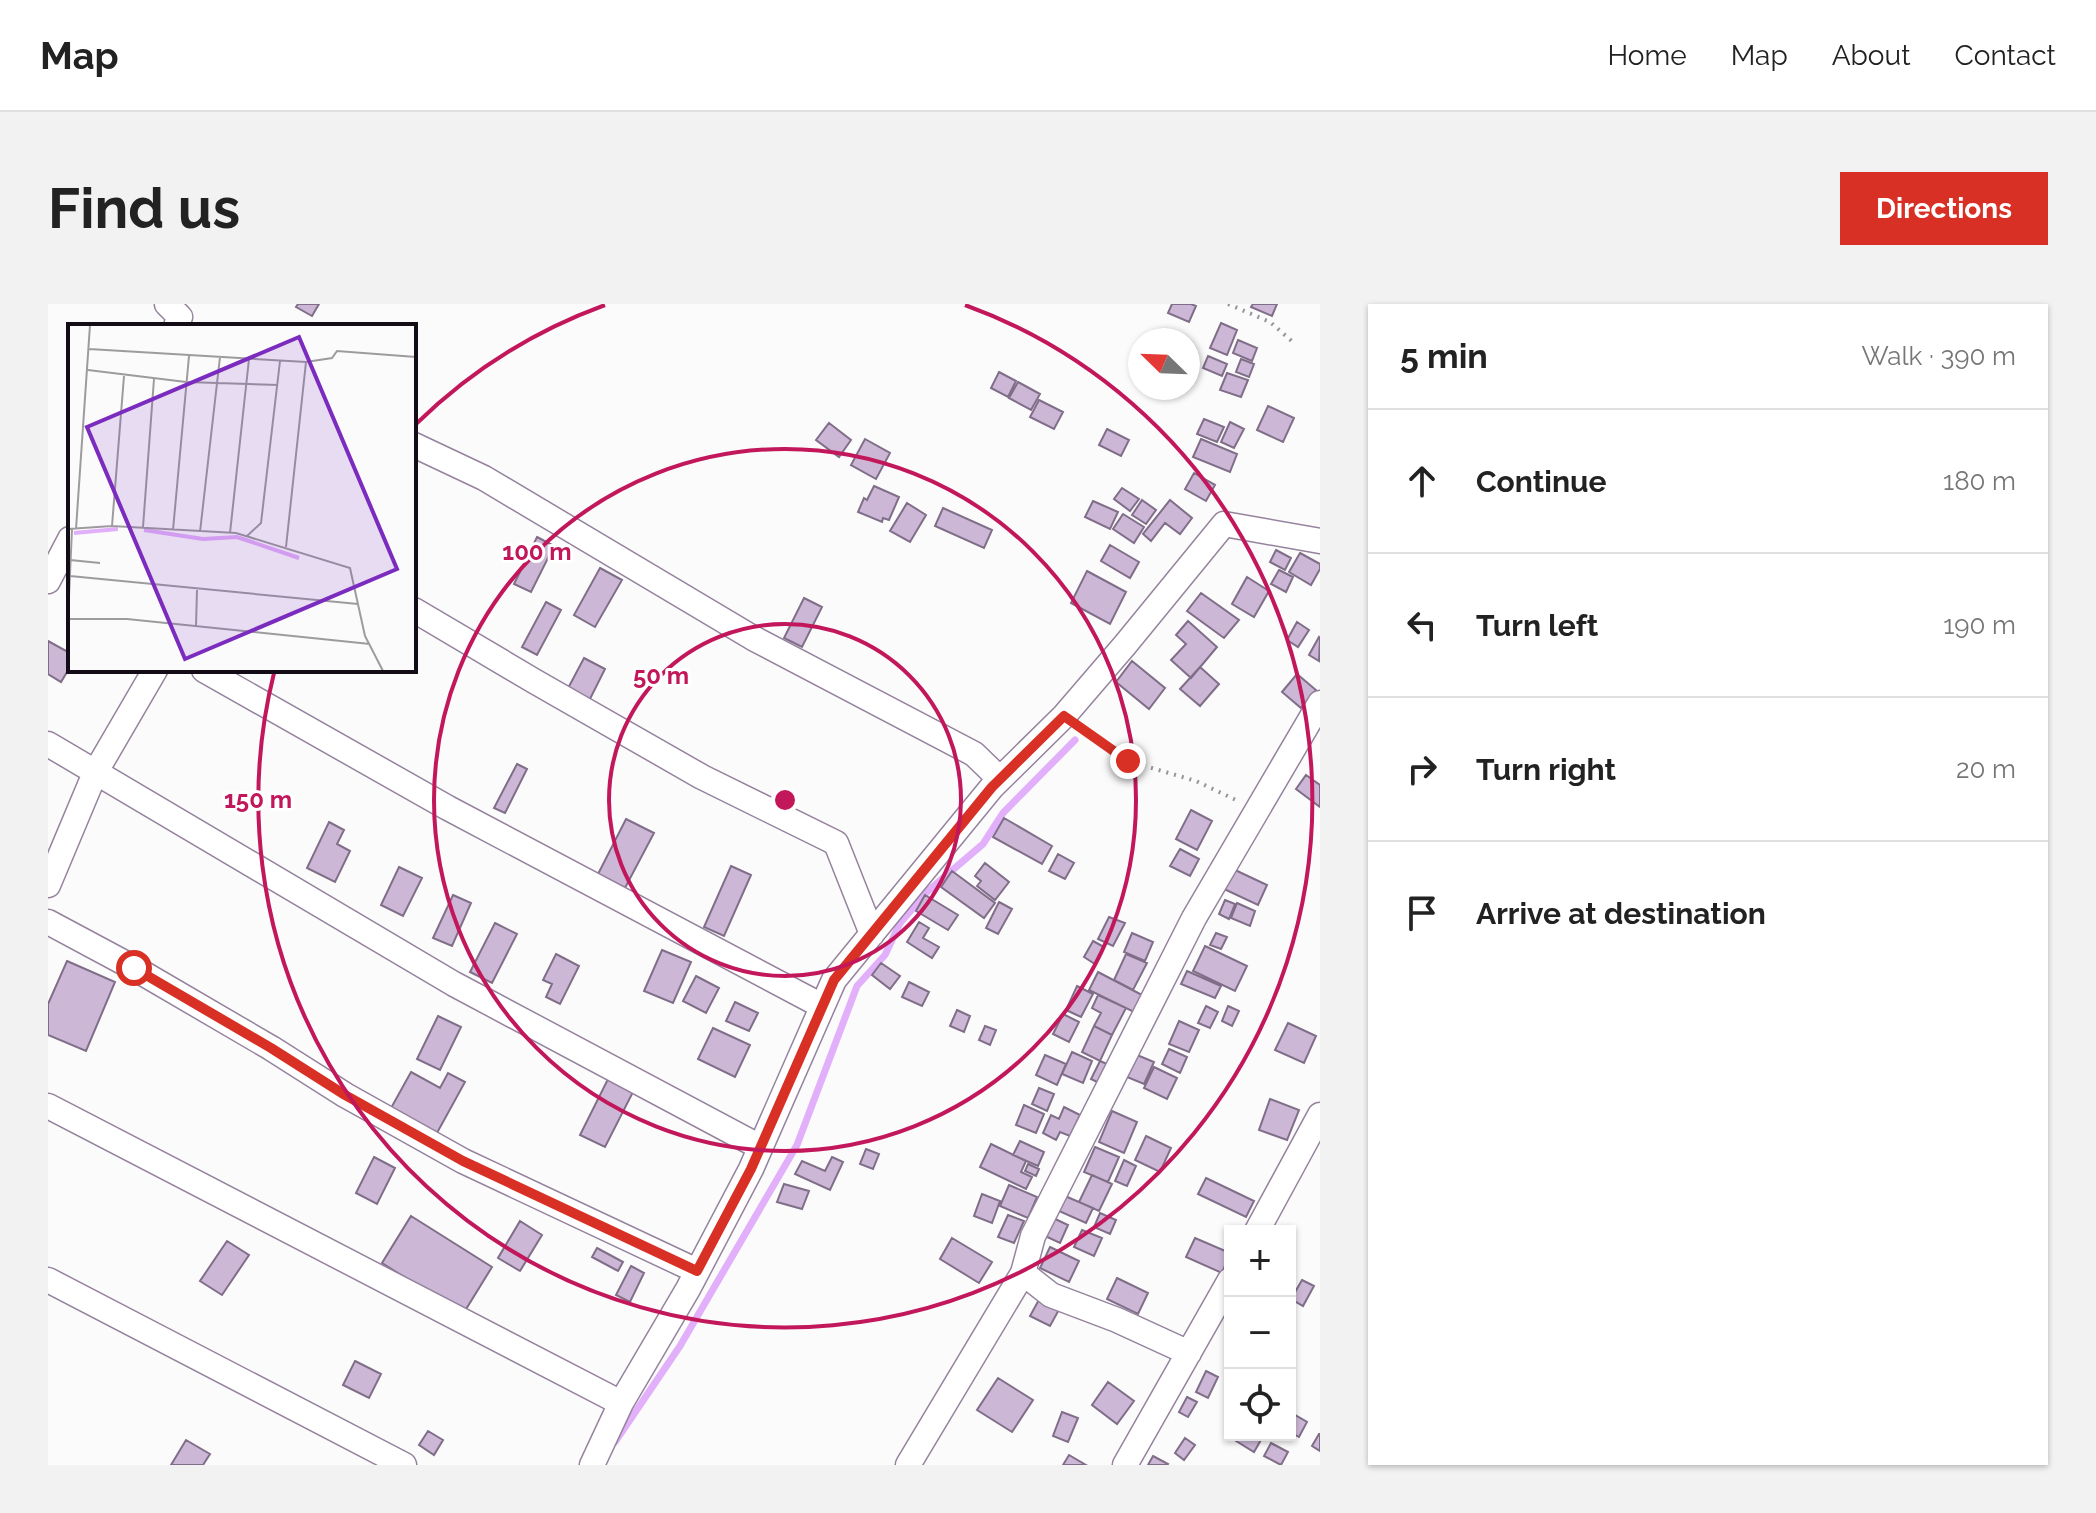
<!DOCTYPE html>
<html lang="en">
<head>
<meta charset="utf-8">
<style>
	:root { --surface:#fff; --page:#f2f2f2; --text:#222; --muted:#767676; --line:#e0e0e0; --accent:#d93025 }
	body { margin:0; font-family:Raleway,sans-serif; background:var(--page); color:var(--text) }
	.controls { position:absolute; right:24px; bottom:24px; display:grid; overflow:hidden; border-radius:0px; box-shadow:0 2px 6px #0004 }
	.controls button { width:72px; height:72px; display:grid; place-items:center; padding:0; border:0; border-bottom:2px solid var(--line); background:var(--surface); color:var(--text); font:40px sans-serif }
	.compass { position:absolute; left:1080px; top:24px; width:72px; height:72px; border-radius:50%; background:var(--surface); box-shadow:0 2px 6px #0004; rotate:293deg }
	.stop { position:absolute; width:24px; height:24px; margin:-18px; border:6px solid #d93025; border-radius:50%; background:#fff }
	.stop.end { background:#d93025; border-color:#fff; box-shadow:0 2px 8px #0008 }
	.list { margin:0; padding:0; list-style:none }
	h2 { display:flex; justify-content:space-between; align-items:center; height:104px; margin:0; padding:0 32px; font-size:34px }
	h2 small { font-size:26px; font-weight:400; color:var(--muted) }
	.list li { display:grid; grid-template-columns:52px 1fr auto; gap:24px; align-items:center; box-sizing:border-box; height:144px; padding:0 32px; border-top:2px solid var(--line) }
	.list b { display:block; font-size:30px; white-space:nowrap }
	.list em { font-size:26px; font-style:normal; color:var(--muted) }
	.icon { flex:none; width:44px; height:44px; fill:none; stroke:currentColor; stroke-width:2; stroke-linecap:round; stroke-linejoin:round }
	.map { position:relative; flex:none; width:1272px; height:1161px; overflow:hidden; border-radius:0px }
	header { display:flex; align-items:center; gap:48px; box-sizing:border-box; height:112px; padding:0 40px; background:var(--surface); border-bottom:2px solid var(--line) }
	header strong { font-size:38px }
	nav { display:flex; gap:44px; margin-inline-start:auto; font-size:28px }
	.intro { display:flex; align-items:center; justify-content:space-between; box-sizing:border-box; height:192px; padding:0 48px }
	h1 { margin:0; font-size:56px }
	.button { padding:20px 36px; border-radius:0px; background:var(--accent); color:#fff; font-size:28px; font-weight:700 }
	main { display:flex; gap:48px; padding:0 48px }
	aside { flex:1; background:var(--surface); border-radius:0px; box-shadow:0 2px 6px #0004 }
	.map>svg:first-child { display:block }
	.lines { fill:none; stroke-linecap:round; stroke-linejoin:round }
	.stream { stroke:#e2affa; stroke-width:7 }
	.building { fill:#ccb8d6; stroke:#806e89; stroke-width:2 }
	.minor-casing { stroke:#95839e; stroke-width:27 }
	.path { stroke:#98959a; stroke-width:4; stroke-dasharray:2 6; stroke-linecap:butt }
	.minor { stroke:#fff; stroke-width:24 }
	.route { stroke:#d93025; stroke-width:10 }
	.ring { fill:none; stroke:#c2185b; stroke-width:4 }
	.inset-river { fill:none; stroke:#e2affa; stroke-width:4 }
	.inset-road { fill:none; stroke:#9e9b9f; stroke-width:2 }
	.view { fill:#7b2cbf; fill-opacity:0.15; stroke:#7b2cbf; stroke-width:4 }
	.inset-edge { fill:none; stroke:#130c16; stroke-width:4 }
	.centre { fill:#c2185b; stroke:#fff; stroke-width:4 }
	.ring-label { font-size:24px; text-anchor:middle; font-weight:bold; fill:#c2185b; stroke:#fff; stroke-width:6; stroke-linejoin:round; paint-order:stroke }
</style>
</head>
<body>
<header>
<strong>Map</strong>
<nav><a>Home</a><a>Map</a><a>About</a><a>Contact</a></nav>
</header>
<div class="intro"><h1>Find us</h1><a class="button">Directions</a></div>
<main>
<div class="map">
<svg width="1272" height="1161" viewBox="0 0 1272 1161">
	<rect width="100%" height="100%" fill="#fbfbfb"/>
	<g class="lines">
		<path class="stream" d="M567,1138L632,1042L749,841L809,682L837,651L852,619L880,587L935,540L955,509L1027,436"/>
	</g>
	<path class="building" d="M250,0H271L264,12L248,3Z
		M1124,0H1143L1148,2L1141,18L1120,9Z
		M1205,0H1229L1224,12L1203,3Z
		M1173,19L1189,26L1179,51L1162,44Z
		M1190,36L1209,44L1204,57L1185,49Z
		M1160,52L1179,60L1174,72L1155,64Z
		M1193,55L1206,60L1201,73L1188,68Z
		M951,68L968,77L960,93L943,84Z
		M1179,69L1200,76L1193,93L1172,86Z
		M970,78L992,90L983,106L961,94Z
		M991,96L1015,108L1006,125L982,113Z
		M1220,102L1246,114L1235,138L1209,126Z
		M1156,115L1176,123L1169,138L1149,130Z
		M1182,118L1196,125L1186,144L1173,138Z
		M781,119L803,136L791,153L768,136Z
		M1059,125L1081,136L1073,152L1051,141Z
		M817,135L842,149L828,175L803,161Z
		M1153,135L1189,150L1182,168L1145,153Z
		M1146,169L1167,181L1158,197L1137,185Z
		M826,182L851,193L841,216L835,214L834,218L810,208L816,194L819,196Z
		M1074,184L1091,195L1082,207L1066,195Z
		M1094,196L1108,206L1098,220L1084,211Z
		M1122,196L1144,214L1132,230L1117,219L1103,237L1095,230Z
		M1045,197L1070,208L1062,225L1037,213Z
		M859,199L878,211L862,238L842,227Z
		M895,204L944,226L936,244L887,222Z
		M1075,210L1096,223L1086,239L1065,225Z
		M489,233L506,242L483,288L466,280Z
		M1062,241L1091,258L1082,274L1053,257Z
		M1228,246L1243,254L1237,266L1222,258Z
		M1252,249L1272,260V265L1263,281L1241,268Z
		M552,264L574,276L547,323L526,311Z
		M1231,266L1245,273L1238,288L1223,280Z
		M1039,267L1078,288L1062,320L1023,299Z
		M1199,273L1221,287L1206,313L1184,300Z
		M1153,289L1191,316L1176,334L1139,307Z
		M756,294L774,303L754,343L736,334Z
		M498,298L513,306L489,351L474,343Z
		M1140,317L1169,343L1143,374L1123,356L1138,340L1128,331Z
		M1249,318L1261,326L1250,343L1239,336Z
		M1271,333L1272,334L1271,357L1261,351Z
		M0,337L22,349V363L13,378L0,370Z
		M536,354L557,365L540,399L518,388Z
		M1084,357L1117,384L1101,405L1068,378Z
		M1152,363L1171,380L1152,402L1132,385Z
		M1249,370L1268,386L1253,404L1234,388Z
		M469,460L479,465L457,509L446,504Z
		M1258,471L1272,481V503L1248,485Z
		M1143,506L1164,517L1149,546L1128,535Z
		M956,514L1004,542L994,560L945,533Z
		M578,515L606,529L577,584L550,570Z
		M281,518L296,526L289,540L302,547L287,578L259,564Z
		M1132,545L1151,555L1142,572L1122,562Z
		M1010,550L1026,559L1017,575L1001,567Z
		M937,559L961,578L947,596L929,582L933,577L927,572Z
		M683,562L703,571L676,632L656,623Z
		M351,563L374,574L355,612L333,601Z
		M1185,565L1219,581L1210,601L1176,585Z
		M904,567L947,599L936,614L893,583Z
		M405,591L423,599L404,642L385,634Z
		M877,591L910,611L900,626L868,607Z
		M1177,596L1187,600L1181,615L1171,610Z
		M951,598L964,605L950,630L938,624Z
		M1189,599L1207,607L1202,622L1183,614Z
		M1061,613L1077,619L1065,642L1050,635Z
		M871,618L881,624L875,634L891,643L884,654L859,638Z
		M447,619L469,630L444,679L422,668Z
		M1084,629L1105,638L1097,657L1076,648Z
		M1168,629L1179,633L1173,645L1162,641Z
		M1045,637L1056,643L1047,660L1036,653Z
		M1157,642L1199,662L1187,687L1145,667Z
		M614,646L643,658L625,699L596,687Z
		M508,650L531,662L512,700L498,693L504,680L495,676Z
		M1078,650L1099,659L1085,686L1066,676Z
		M19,657L67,678L38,747L0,731V700Z
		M833,659L852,672L842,685L824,671Z
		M1139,667L1173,682L1167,694L1133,680Z
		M1050,668L1094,691L1086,708L1041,686Z
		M648,672L671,684L658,709L635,697Z
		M861,678L881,688L874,702L854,693Z
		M1029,682L1045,690L1033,713L1018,706Z
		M1050,691L1078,704L1064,731L1046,722L1053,709L1044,704Z
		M687,698L710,709L701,727L678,717Z
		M1158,702L1170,708L1162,724L1150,719Z
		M1180,702L1191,707L1184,722L1174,717Z
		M909,706L922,712L916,728L902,722Z
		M1015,710L1031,718L1021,738L1005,730Z
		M390,712L413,723L392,766L369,755Z
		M1131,717L1151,726L1141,748L1121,740Z
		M1240,719L1268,732L1256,759L1227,746Z
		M937,722L948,726L942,741L931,736Z
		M1046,722L1064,731L1052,757L1034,748Z
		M665,724L702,741L687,773L650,755Z
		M1121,745L1139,753L1132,769L1114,760Z
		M1024,748L1044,757L1035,779L1014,770Z
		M997,751L1018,760L1009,781L988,771Z
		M1089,751L1106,758L1096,780L1079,773Z
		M1052,757L1066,763L1057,782L1043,775Z
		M1106,763L1129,774L1119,795L1096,784Z
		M363,768L392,784L400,769L417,778L389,829L343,804Z
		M560,775L585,788L557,843L532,831Z
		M991,784L1006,790L999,807L984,800Z
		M1222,795L1251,806L1239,836L1211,826Z
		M976,801L996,810L988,829L968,821Z
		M1016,803L1032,811L1022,832L1012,828L1008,836L995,829L1003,811L1011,815Z
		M1064,807L1089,818L1076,849L1051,838Z
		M1098,832L1123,844L1112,868L1087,856Z
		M972,837L996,848L990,862L965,851Z
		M943,840L978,857L973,868L984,873L978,885L932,863Z
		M1047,843L1071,853L1060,878L1036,868Z
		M818,845L831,850L825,865L812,860Z
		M326,853L347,864L329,900L308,889Z
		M784,853L795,858L782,886L747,870L754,857L777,867Z
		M1076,856L1088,862L1079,882L1067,877Z
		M980,860L991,865L988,872L977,867Z
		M1044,871L1064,880L1051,907L1031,898Z
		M1158,874L1206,897L1198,913L1150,890Z
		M736,880L761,887L754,905L729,898Z
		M961,881L989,893L980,914L952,902Z
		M934,890L952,897L944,919L926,912Z
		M1017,892L1045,904L1038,919L1011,907Z
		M1052,909L1068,916L1062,930L1046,923Z
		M960,911L976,917L966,939L950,933Z
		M363,912L444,963L415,1010L334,959Z
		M1005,914L1020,921L1012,939L997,932Z
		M472,917L494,931L472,967L450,954Z
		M1034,926L1054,934L1046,952L1026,943Z
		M904,934L944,958L931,979L892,955Z
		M1147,934L1182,949L1174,969L1138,953Z
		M179,937L201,951L174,991L152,977Z
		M1002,943L1031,957L1021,978L992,964Z
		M549,944L575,958L570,967L544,953Z
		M583,962L596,969L582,998L568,991Z
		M1069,974L1100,989L1090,1010L1059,995Z
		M1254,976L1266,982L1255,1002L1243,995Z
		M993,992L1013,1002L1002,1022L982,1012Z
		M307,1057L333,1070L321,1094L295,1081Z
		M1158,1067L1170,1073L1160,1094L1148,1088Z
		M950,1074L985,1096L964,1128L929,1106Z
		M1060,1078L1086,1097L1069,1120L1044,1101Z
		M1139,1093L1149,1098L1140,1113L1131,1108Z
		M1014,1108L1030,1114L1020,1138L1005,1132Z
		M1242,1108L1259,1118L1251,1133L1242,1128Z
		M380,1127L395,1136L386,1151L371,1141Z
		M1271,1130H1272V1147L1264,1142Z
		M1191,1131H1209L1214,1134L1206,1148L1188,1137Z
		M1137,1134L1147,1141L1136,1156L1127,1149Z
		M138,1136L162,1150L155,1161H123Z
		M1223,1139L1240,1148L1233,1161L1216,1152Z
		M1021,1151L1038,1161H1015Z
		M1105,1152L1120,1160L1119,1161H1100Z"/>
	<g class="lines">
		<defs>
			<path id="minor" d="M119,0L132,13L128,22
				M366,141L436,174L705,334L926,450L952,475
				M0,277L22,235
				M366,306L486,377L654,473L788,539L824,630
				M156,366L400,504L774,702
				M0,440L406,680L712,843
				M0,581L47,469L107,366
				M0,618L86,664L223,744L297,791L415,857L649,967
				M0,802L573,1099
				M1209,927L1272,811
				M975,969L1003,991L1069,1016L1141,1049
				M0,976L356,1161
				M544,1161L573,1099L640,985L703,865L786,676L944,483L1016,412L1077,341L1176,220L1272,237
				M860,1161L975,969L985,932L1146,614L1272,399
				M1077,1161L1182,976"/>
		</defs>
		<use href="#minor" class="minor-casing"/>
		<path class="path" d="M1180,0L1222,18L1246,39
			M1034,425L1080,457L1148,477L1188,496"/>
		<use href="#minor" class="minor"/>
	</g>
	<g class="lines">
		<path class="route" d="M86,664L223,744L297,791L415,857L649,967L703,865L786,676L944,483L1016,412L1080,457"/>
	</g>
	<g class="ring">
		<circle cx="737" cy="496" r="176"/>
		<circle cx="737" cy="496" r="351"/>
		<path d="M368 120A527 527 0 0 1 557 1M917 1A527 527 0 1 1 226 369"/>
	</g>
	<g transform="translate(20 20)">
		<rect width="348" height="348" fill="#fbfbfb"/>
		<path class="inset-river" d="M76,206L135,215L169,213L231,234M6,209L50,205"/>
		<path class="inset-road" d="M21,25L238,38L264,34L269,27L348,33M20,46L118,58L210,61M44,202L56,52M75,203L86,55M0,205L44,202L168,209L282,244L297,312L315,347M8,205L22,1M105,206L121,32M132,208L152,33M162,209L181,35M179,212L193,199L212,37M218,223L238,38M2,236L32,239M2,252L290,280M0,295H59L302,320M0,295L4,205M128,302L129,266"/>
		<path class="view" d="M231,13L329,245L117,335L19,103Z"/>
		<rect width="348" height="348" class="inset-edge"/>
	</g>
	<circle cx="737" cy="496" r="12" class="centre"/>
	<g class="ring-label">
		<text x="489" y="256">100 m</text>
		<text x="613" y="380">50 m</text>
		<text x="210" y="504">150 m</text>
	</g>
</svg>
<div class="controls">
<button>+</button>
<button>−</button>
<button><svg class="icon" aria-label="locate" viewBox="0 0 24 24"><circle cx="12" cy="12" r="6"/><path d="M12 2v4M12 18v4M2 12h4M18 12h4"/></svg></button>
</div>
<svg class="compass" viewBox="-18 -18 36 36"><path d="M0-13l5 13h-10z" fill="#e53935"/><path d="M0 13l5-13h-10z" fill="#767676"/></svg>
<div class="stop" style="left:86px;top:664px"></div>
<div class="stop end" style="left:1080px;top:457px"></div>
</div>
<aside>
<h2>5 min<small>Walk · 390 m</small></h2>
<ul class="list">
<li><svg class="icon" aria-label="ahead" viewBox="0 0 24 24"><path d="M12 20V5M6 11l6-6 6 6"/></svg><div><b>Continue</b></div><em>180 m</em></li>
<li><svg class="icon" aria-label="left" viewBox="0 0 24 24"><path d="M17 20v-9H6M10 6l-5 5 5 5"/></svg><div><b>Turn left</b></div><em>190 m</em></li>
<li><svg class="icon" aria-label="right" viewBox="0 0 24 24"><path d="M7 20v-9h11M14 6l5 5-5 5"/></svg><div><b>Turn right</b></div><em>20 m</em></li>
<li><svg class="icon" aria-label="arrive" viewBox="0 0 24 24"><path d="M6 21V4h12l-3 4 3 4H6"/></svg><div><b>Arrive at destination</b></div></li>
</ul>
</aside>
</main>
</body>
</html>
